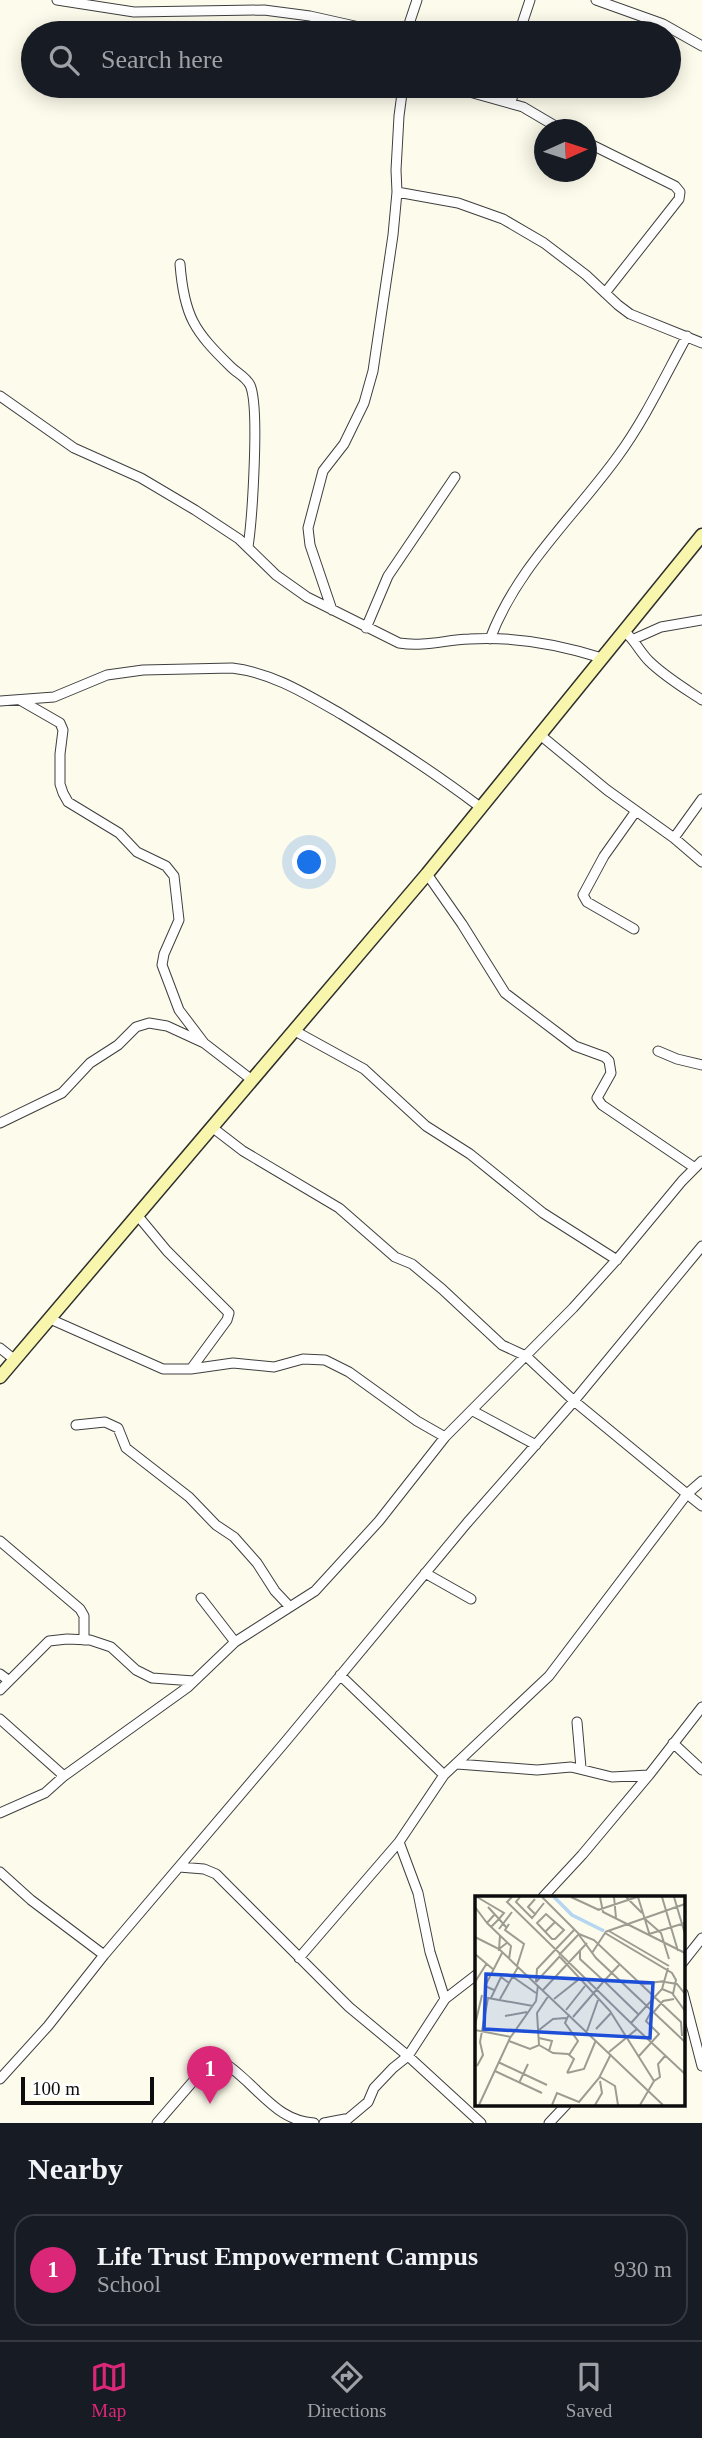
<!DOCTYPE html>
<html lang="en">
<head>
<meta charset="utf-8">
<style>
	:root { --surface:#171b24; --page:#242831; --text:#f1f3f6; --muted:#9ea1a6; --line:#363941; --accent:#db2777 }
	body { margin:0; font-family:"Times New Roman",serif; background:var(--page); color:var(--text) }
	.compass { position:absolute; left:534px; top:119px; width:63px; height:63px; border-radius:50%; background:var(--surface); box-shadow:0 4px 18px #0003; rotate:87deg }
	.scale { position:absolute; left:21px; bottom:18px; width:133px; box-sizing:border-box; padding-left:7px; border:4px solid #0c0c0c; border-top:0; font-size:19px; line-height:24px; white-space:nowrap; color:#0c0c0c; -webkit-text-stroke:5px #fff; paint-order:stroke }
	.you { position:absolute; left:310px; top:863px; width:24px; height:24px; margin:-18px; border:5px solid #fff; border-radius:50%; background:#1a73e8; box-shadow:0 0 0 10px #1a73e833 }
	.badge { display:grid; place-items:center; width:46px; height:46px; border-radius:50%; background:var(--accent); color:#fff; font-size:23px; font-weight:700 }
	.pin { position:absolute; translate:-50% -58px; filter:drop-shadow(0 2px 4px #0008) }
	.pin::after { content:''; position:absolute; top:37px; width:24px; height:21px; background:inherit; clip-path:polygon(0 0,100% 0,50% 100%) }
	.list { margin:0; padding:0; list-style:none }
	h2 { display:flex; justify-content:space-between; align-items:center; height:91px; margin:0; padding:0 28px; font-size:30px }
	h2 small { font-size:23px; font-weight:400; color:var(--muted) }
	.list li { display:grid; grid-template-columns:46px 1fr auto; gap:21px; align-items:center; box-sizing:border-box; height:112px; margin:0 14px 14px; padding:0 14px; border:2px solid var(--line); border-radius:21px }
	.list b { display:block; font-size:26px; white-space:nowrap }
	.list p { margin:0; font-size:23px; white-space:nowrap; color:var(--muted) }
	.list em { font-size:23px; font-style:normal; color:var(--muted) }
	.icon { flex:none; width:38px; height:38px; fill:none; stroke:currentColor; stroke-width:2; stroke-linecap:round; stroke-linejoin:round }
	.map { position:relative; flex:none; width:702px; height:2123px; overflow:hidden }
	.search { position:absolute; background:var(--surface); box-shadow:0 4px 18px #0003; left:21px; right:21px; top:21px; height:77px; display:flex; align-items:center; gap:18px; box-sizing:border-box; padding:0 24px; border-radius:38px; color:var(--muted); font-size:26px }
	.sheet { height:217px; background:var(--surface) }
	nav { display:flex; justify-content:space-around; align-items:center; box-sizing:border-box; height:98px; border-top:2px solid var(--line); background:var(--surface); font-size:19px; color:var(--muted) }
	nav a { display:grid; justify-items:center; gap:4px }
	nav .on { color:var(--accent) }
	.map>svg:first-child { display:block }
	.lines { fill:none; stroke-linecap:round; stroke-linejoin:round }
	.street-casing { stroke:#3f3f3f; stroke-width:11 }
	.secondary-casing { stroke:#2e2e2e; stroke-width:15 }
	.street { stroke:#fff; stroke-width:9 }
	.secondary { stroke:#f8f6ac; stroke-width:12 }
	.inset-river { fill:none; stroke:#b5d5f1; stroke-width:3.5 }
	.inset-road { fill:none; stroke:#9d9c92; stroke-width:2 }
	.view { fill:#1d4ed8; fill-opacity:0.15; stroke:#1d4ed8; stroke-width:3.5 }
	.inset-edge { fill:none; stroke:#0c0c0c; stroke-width:3.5 }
</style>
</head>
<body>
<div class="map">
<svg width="702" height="2123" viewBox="0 0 702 2123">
	<rect width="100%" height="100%" fill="#fdfcec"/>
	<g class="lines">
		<defs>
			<path id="street" d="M57,0L134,12L264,10L310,16L386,33
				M596,0L663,24L702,46
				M406,33L417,0
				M519,33L530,0
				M448,86L523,107L562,130
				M511,103L515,86
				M586,142L675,186L680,192L679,199L605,293
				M397,192L458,203L503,219L544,243L586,275L618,305L630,314L702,343
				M180,264C184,316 194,331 231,367C237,373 246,377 250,385C260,406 252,520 248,547
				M0,396L74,448L141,478L195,510L239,539L276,575L307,597L399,643C424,647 445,640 469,639C515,636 558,644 602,658
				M332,610L310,545L308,528L323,471L344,444L364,403L373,371L393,235L397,192L396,170L399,116L403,86
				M366,628L388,576L455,477
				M624,631C635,640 639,651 649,661C664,676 684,688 702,700
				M490,639C517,567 574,517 618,456C645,419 665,376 687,336
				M634,639L661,627L702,620
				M20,700L60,723L63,730L60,754V784L63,793L68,802L119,833L137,852L166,866L174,876L179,920L164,954L162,965L179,1010L204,1043
				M0,701L54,697L107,675L143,670L232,668C273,673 306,694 341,714C389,743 435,773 480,807
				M539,734L607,790L674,838L702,862
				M674,838L702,799
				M427,874L462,924L505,993L575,1046L605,1057L609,1061L611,1073L597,1098L602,1105L695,1168
				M634,929L587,902L583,895L604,856L636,811
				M295,1031L364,1069L426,1126L470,1154L543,1213L617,1260
				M658,1051L677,1059L702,1065
				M0,1123L62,1093L90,1063L118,1045L136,1027L149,1023L167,1026L204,1043L252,1080
				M213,1128L243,1151L339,1208L395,1257L412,1264L442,1289L502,1345L526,1356L574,1401L687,1494L702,1481
				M138,1216L167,1251L229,1313L227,1320L191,1369
				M50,1319L163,1369H191L233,1363L274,1367L303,1359L325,1360L349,1372L417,1421L445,1437
				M0,1348L15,1360
				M473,1411L536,1445
				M76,1425L105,1422L118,1428L126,1448L189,1497L216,1525L234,1537L257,1563L275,1591L290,1607
				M0,1541L80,1609L84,1616V1640
				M425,1573L471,1599
				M201,1598L235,1642
				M0,1674L8,1680
				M340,1675L444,1775
				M0,1690L49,1641L67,1639L90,1640L111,1647L136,1670L152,1678L194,1681
				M0,1719L64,1776
				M577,1722L581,1768
				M673,1743L702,1770
				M457,1764L537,1770L571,1767L612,1777L649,1775
				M0,1813L45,1793L64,1776L188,1687L235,1642L315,1591L379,1521L445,1437L573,1308L619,1257L682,1181L702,1161
				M399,1842L418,1893L430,1952L445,1999
				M179,1867L204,1869L216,1874L349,2007L408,2056L481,2123
				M0,1872L31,1900L104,1955L286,1741L467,1523L574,1401L702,1246
				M543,1897L582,1855L649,1775L702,1707
				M299,1958L399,1842L444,1775L549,1676L687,1494L702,1506
				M683,1962L702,1938
				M683,1993L702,2066
				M0,2079L48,2026L104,1955
				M157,2123L208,2064L217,2057C231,2067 244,2078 256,2090C274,2107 288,2121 314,2123
				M324,2123L345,2119
				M343,2123L368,2102L374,2088L393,2068L408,2056L445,1999L476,1975
				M549,2123L567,2104"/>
			<path id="secondary" d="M0,1377L427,874L702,535"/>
		</defs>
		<use href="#street" class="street-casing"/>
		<use href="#secondary" class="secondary-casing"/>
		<use href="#street" class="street"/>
		<use href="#secondary" class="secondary"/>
	</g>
	<g transform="translate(475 1896)">
		<rect width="210" height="210" fill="#fdfcec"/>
		<path class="inset-river" d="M79,1L97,19L129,35"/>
		<path class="inset-road" d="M2,1L29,17L24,23L13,11M37,1L32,6L162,133L134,156M45,1L41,6L57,22L69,7M67,1L104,38L84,59M96,1L124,14M125,1L128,16L210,57M139,1L141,22M151,1L167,17M163,1L175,40M187,1L203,55M199,1L210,38M60,3L53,11L61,19M0,11L12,27L20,18M123,14L162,1M170,23L186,37L194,63M12,27L36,50L34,63M34,28L30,34L49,48L42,70M16,31L24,23L31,31M24,33L37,16M71,35L80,26L71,18L62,27L77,43H80L89,34L80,26M134,35L194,70M130,36L210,8M104,38L119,44L206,126L207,140M174,38L210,27M104,39L121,62L210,146M25,40L24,53L33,46M0,41L24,53L188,209M117,57L130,37L197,77L201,84L198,98M0,58L19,74M85,61L135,115L179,185L165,209M145,68L129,85L163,118M38,81L61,97M0,86L12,67M61,86L62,73L99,34M61,86L85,60M190,86L202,88L210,98M166,88L190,85M187,93L197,97L210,115M19,94L10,90L27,57M68,94L112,47M16,102L26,81L34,87M25,103L43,71M79,103L103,84M91,114L110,90M178,117L188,105L199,103M30,120L52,116M98,121L129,85L105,63V54M156,127L187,93L193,72M0,129L7,99M121,133L136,117M162,133L210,178M0,134L36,141M64,134L78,123L91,122M112,135L123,104M64,142L77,145L74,155M34,145L55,153L64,149L78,157L93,158L99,163L92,177M64,149L62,117L74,99M94,159L103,145L90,127L94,118M164,160L184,138L171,125L176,116M23,166L72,189M2,170L8,159L5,146L13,102L58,110M20,175L67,197M92,177L109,173L121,144M125,181L140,190L143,209M179,185L185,181L183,168L190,160M44,187L53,168M4,209L35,142L61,105L63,89M77,209L82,197L104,206L124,182L136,158M120,209L127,197L125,185"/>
		<path class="view" d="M11,78L178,87L175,142L9,133Z"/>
		<rect width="210" height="210" class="inset-edge"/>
	</g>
</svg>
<svg class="compass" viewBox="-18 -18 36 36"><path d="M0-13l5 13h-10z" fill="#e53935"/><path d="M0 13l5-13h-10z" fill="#9ea1a6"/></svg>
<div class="scale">100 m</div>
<div class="you"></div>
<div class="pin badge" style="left:210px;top:2104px">1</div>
<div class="search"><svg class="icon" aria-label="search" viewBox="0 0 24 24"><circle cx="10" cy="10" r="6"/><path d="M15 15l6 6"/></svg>Search here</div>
</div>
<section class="sheet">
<h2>Nearby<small></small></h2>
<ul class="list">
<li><span class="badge">1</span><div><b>Life Trust Empowerment Campus</b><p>School</p></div><em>930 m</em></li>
</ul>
</section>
<nav>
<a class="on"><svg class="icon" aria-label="map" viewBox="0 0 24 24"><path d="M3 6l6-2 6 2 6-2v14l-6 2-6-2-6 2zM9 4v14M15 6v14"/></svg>Map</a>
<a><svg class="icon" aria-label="directions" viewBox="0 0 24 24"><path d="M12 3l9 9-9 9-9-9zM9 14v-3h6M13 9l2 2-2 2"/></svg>Directions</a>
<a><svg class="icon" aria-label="saved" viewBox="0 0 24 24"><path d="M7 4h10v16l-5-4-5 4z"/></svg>Saved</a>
</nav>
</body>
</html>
